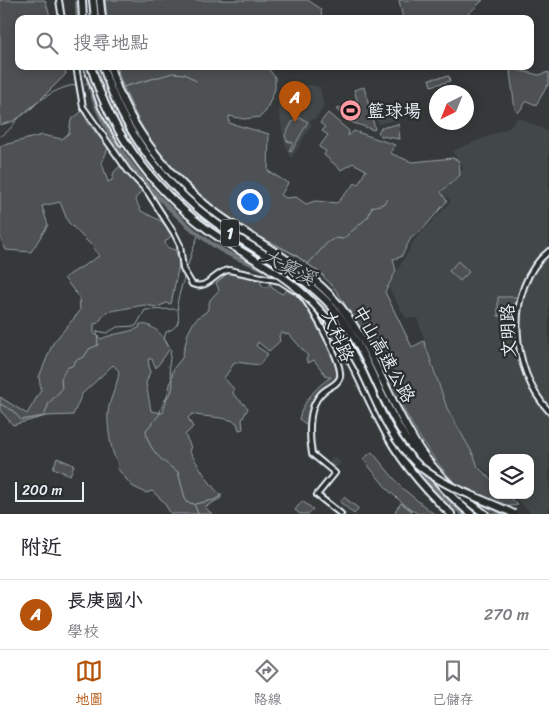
<!DOCTYPE html>
<html lang="zh-TW">
<head>
<meta charset="utf-8">
<style>
	:root { --surface:#fff; --page:#f2f2f3; --text:#2b2b33; --muted:#7c7c81; --line:#e1e1e2; --accent:#b45309 }
	body { margin:0; font-family:Sriracha,"LXGW WenKai TC",sans-serif; background:var(--page); color:var(--text) }
	.controls { position:absolute; right:15px; bottom:15px; display:grid; overflow:hidden; border-radius:10px; box-shadow:0 2px 12px #0003 }
	.controls button { width:45px; height:45px; display:grid; place-items:center; padding:0; border:0; border-bottom:1px solid var(--line); background:var(--surface); color:var(--text); font:25px sans-serif }
	.compass { position:absolute; left:429px; top:85px; width:45px; height:45px; border-radius:50%; background:var(--surface); box-shadow:0 2px 12px #0003; rotate:223deg }
	.scale { position:absolute; left:15px; bottom:12px; width:69px; box-sizing:border-box; padding-left:5px; border:2px solid #e8f1f8; border-top:0; font-size:14px; line-height:18px; white-space:nowrap; color:#e8f1f8; -webkit-text-stroke:4px #2a2d2e; paint-order:stroke }
	.you { position:absolute; left:249px; top:201px; width:18px; height:18px; margin:-12px; border:4px solid #fff; border-radius:50%; background:#1a73e8; box-shadow:0 0 0 8px #1a73e833 }
	.badge { display:grid; place-items:center; width:32px; height:32px; border-radius:50%; background:var(--accent); color:#fff; font-size:16px; font-weight:700 }
	.pin { position:absolute; translate:-50% -41px; filter:drop-shadow(0 1px 2px #0008) }
	.pin::after { content:''; position:absolute; top:26px; width:18px; height:15px; background:inherit; clip-path:polygon(0 0,100% 0,50% 100%) }
	.list { margin:0; padding:0; list-style:none }
	h2 { display:flex; justify-content:space-between; align-items:center; height:65px; margin:0; padding:0 20px; font-size:21px }
	h2 small { font-size:16px; font-weight:400; color:var(--muted) }
	.list li { display:grid; grid-template-columns:32px 1fr auto; gap:15px; align-items:center; box-sizing:border-box; height:70px; padding:0 20px; border-top:1px solid var(--line) }
	.list b { display:block; font-size:19px; white-space:nowrap }
	.list p { margin:0; font-size:16px; white-space:nowrap; color:var(--muted) }
	.list em { font-size:16px; font-style:normal; color:var(--muted) }
	.icon { flex:none; width:28px; height:28px; fill:none; stroke:currentColor; stroke-width:2; stroke-linecap:round; stroke-linejoin:round }
	.map { position:relative; flex:none; width:549px; height:514px; overflow:hidden }
	.search { position:absolute; background:var(--surface); box-shadow:0 2px 12px #0003; left:15px; right:15px; top:15px; height:55px; display:flex; align-items:center; gap:12px; box-sizing:border-box; padding:0 18px; border-radius:10px; color:var(--muted); font-size:19px }
	.sheet { height:135px; background:var(--surface) }
	nav { display:flex; justify-content:space-around; align-items:center; box-sizing:border-box; height:70px; border-top:1px solid var(--line); background:var(--surface); font-size:14px; color:var(--muted) }
	nav a { display:grid; justify-items:center; gap:2px }
	nav .on { color:var(--accent) }
	.map>svg:first-child { display:block }
	.built { fill:#424647 }
	.green { fill:#4d5152; stroke:#9aa1a5 }
	.lines { fill:none; stroke-linecap:round; stroke-linejoin:round }
	.stream { stroke:#a0a7ac; stroke-width:1 }
	.river { stroke:#707579; stroke-width:4.5 }
	.tertiary-casing { stroke:#e8f1f8; stroke-width:8 }
	.motorway-casing { stroke:#e8f1f8; stroke-width:10 }
	.tertiary { stroke:#2a2d2e; stroke-width:4 }
	.motorway { stroke:#2a2d2e; stroke-width:6 }
	.motorway-bridge-casing { stroke:#e8f1f8; stroke-width:10; stroke-linecap:butt }
	.motorway-bridge { stroke:#2a2d2e; stroke-width:6 }
	.labels { text-anchor:middle; dominant-baseline:central; stroke-width:4.5; stroke-linejoin:round; paint-order:stroke }
	.shield { fill:#2a2d2e; stroke:#afb6bb; stroke-width:1 }
	.shield-label { font-size:16px; font-weight:bold; fill:#e8f1f8 }
	.poi-label { font-size:18px; fill:#e8f1f8; stroke:#2a2d2e; text-anchor:start }
	.street-label { font-size:18px; fill:#e8f1f8; stroke:#2a2d2e }
	.water-label { font-size:19px; font-style:italic; fill:#acb3b8; stroke:#2a2d2e }
</style>
</head>
<body>
<div class="map">
<svg width="549" height="514" viewBox="0 0 549 514">
	<rect width="100%" height="100%" fill="#35393a"/>
	<filter id="ink" filterUnits="userSpaceOnUse"><feTurbulence type="fractalNoise" baseFrequency=".02" numOctaves="2"/><feDisplacementMap in="SourceGraphic" scale="10" xChannelSelector="R" yChannelSelector="G"/><feConvolveMatrix kernelMatrix="1 2 1 2 8 2 1 2 1" color-interpolation-filters="sRGB"/></filter>
	<g filter="url(#ink)">
		<path class="built" d="M310,85L320,87L324,107L315,119H312L309,122L312,124L292,158L289,155L284,140L276,95L281,90Z
			M393,106L397,120L378,124L374,111Z
			M518,117L549,132V514H532L512,495H530V458H493V477L477,463L447,406L417,318H406L388,287L415,239L451,201L443,193L463,168L452,151L510,127Z
			M333,456L341,462L334,470L327,465Z"/>
		<path class="green" d="M0,0H45L51,19H19V66H64L66,74L31,109L14,121L0,125Z
			M105,0H308L321,9L322,19H107Z
			M399,0H483L464,18L403,19Z
			M115,66H266L275,77V89L266,111L260,117L244,119L229,116V123L269,134L268,171L288,183L281,195L286,198L296,197L306,204L315,201L337,203L355,183L358,185L366,170L353,163L341,170L324,155L326,151L319,147L328,135L322,131L325,127L320,123L328,113L349,131L348,136L354,131L395,145L391,151L392,154L412,162L453,158L459,161L460,175L441,192L447,201L423,229L411,238L401,257L393,259L396,271L385,292L412,347L424,341L447,408L474,456L478,467L493,481V495H508L518,505L505,507L507,514H491C416,461 400,391 353,318C347,309 342,298 335,289C320,271 299,257 279,246C273,242 267,242 261,239C217,213 166,170 141,125C131,106 123,86 115,66Z
			M513,69L539,75L549,72V83L536,105L527,101L518,113L515,109L510,72Z
			M449,76L450,81L431,86L429,79Z
			M364,87L375,129L374,130L348,121L336,109L358,103L354,90Z
			M82,111L89,124L108,148L102,163L108,182L112,180L114,172L120,166L142,190L135,199L141,211L163,222L172,235L165,242C166,250 171,247 176,251L179,264L171,304L167,303L157,307L144,305L106,312L98,323L94,324V333L101,339C114,333 127,333 139,328L140,324C154,324 166,337 169,350L156,368L152,359H148L150,372L146,383L151,411L163,413L174,368L182,358L188,333L195,320L207,311L210,300L219,290L216,283L228,273L258,278L263,287H268L270,282L272,288L282,294L287,290C291,293 297,295 301,299C311,307 339,365 337,378L317,395L307,425L299,419C303,401 317,386 331,377H327L314,360L308,363L306,359L308,356L290,335L281,333L279,336L280,341L269,351L258,342L256,346L268,354L259,365L235,362L224,378L234,389L233,394L248,408L242,420L243,429L239,430L237,423C227,416 205,418 192,414L188,418L193,427L185,435L191,447L189,451C200,467 207,481 220,495L221,498L205,507L212,514H171L163,501L152,491L146,493L132,486L117,468L118,463C111,455 107,425 108,413C109,398 118,386 119,371L113,365L82,394L73,415L46,416L13,425L0,410V397L27,414L41,390L39,377L53,343L80,311L79,297L64,278L99,256L94,248L68,222L60,202L42,206L48,225L31,252L6,250L0,237V146L42,135L62,139L69,133L71,120Z
			M301,118L308,122L291,152L289,151L293,143L287,141L285,135L293,121Z
			M398,124L400,139L381,136L378,132L381,128Z
			M458,261L469,272L460,281L449,271Z
			M498,297H517L516,316H498Z
			M372,452L402,488L434,514H418L405,505L388,490L363,459Z
			M57,458L74,465L70,475L53,468Z
			M344,497L359,509L354,514L340,502Z
			M302,501L313,509L309,514H300L295,510Z
			M401,503L412,511L410,514H398L395,511Z"/>
		<g class="lines">
			<path class="stream" d="M104,0L106,19
				M117,66L122,87L141,128
				M82,85L89,83
				M123,87L173,73L185,74L196,81
				M0,136C7,134 12,126 17,120C31,106 57,85 78,85
				M152,144L179,176L206,201
				M229,218L256,236L294,254L324,276
				M308,264L328,242L336,238L343,239L368,217L372,207L383,204L387,199
				M0,404L12,410L21,420L44,416L49,403L62,389L61,379L66,368L72,366L76,360L84,357L89,349L98,345L97,331L107,333L117,327L136,326L145,310L176,309
				M195,504L214,500L222,495
				M198,514L194,504L186,502L178,472C164,463 147,449 146,430L159,415L164,401L171,393L173,385L169,366L171,349L164,339L166,332C171,330 176,328 178,322C180,315 176,306 178,299C184,277 190,256 199,233"/>
			<path class="river" d="M77,0L78,19
				M86,70C89,83 92,97 98,110C120,160 173,219 218,248C235,259 253,263 270,272
				M301,289C345,313 362,369 385,411C393,427 404,442 413,457
				M420,468L430,484L463,514"/>
			<defs>
				<path id="tertiary" d="M59,0L62,19
					M76,66L83,107L128,171L147,191L174,233L180,245L183,269L192,284C208,291 215,271 229,270L280,281L294,290
					M549,251C503,288 511,371 549,411
					M300,294C311,306 343,362 340,377C338,385 328,387 323,392C307,406 309,435 312,454L335,473L317,495L341,514"/>
				<path id="motorway" d="M82,0L83,19
					M93,0L95,19
					M100,0L102,19
					M87,66L102,107L122,142
					M103,66C122,132 169,192 226,230C263,255 303,274 333,308C358,336 371,374 388,407C409,449 435,484 471,514
					M110,66C127,129 176,187 230,223C267,248 310,270 339,305C374,348 389,404 420,450C437,475 460,496 485,514
					M328,324C351,355 363,389 381,423C398,458 423,488 451,514"/>
			</defs>
			<use href="#tertiary" class="tertiary-casing"/>
			<use href="#motorway" class="motorway-casing"/>
			<use href="#tertiary" class="tertiary"/>
			<use href="#motorway" class="motorway"/>
			<defs>
				<path id="motorway-bridge" d="M91,66C111,135 160,199 220,238C252,259 287,275 313,303C331,321 348,343 360,367C377,401 388,437 417,464C444,488 482,498 514,514"/>
			</defs>
			<use href="#motorway-bridge" class="motorway-bridge-casing"/>
			<use href="#motorway-bridge" class="motorway-bridge"/>
		</g>
	</g>
	<defs>
		<symbol id="stadium-disc" viewBox="-11 -11 22 22"><circle r="9.5" fill="#ff9aa2" stroke="#2a2d2e"/><path d="M0-5a6.5 5 0 1 0 0 10a6.5 5 0 1 0 0-10ZM-3.5-1.8h7v3.6h-7Z" fill="#111"/></symbol>
	</defs>
	<g fill-rule="evenodd">
		<use href="#stadium-disc" x="338" y="98" width="25" height="25"/>
	</g>
	<g class="labels">
		<rect class="shield" x="221" y="219.5" width="18" height="27" rx="4"/>
		<g class="shield-label">
			<text x="230" y="233">1</text>
		</g>
		<g class="poi-label">
			<text x="367" y="111">籃球場</text>
		</g>
		<g class="street-label">
			<text transform="translate(508 331) rotate(-92)">文明路</text>
			<text transform="translate(338 336) rotate(67)">大科路</text>
			<text transform="translate(384 354) rotate(61)">中山高速公路</text>
		</g>
		<g class="water-label">
			<text transform="translate(289 267) rotate(27)">大窠溪</text>
		</g>
	</g>
</svg>
<div class="controls">
<button><svg class="icon" aria-label="layers" viewBox="0 0 24 24"><path d="M12 4l9 5-9 5-9-5zM3 14l9 5 9-5"/></svg></button>
</div>
<svg class="compass" viewBox="-18 -18 36 36"><path d="M0-13l5 13h-10z" fill="#e53935"/><path d="M0 13l5-13h-10z" fill="#7c7c81"/></svg>
<div class="scale">200 m</div>
<div class="you"></div>
<div class="pin badge" style="left:295px;top:122px">A</div>
<div class="search"><svg class="icon" aria-label="search" viewBox="0 0 24 24"><circle cx="10" cy="10" r="6"/><path d="M15 15l6 6"/></svg>搜尋地點</div>
</div>
<section class="sheet">
<h2>附近<small></small></h2>
<ul class="list">
<li><span class="badge">A</span><div><b>長庚國小</b><p>學校</p></div><em>270 m</em></li>
</ul>
</section>
<nav>
<a class="on"><svg class="icon" aria-label="map" viewBox="0 0 24 24"><path d="M3 6l6-2 6 2 6-2v14l-6 2-6-2-6 2zM9 4v14M15 6v14"/></svg>地圖</a>
<a><svg class="icon" aria-label="directions" viewBox="0 0 24 24"><path d="M12 3l9 9-9 9-9-9zM9 14v-3h6M13 9l2 2-2 2"/></svg>路線</a>
<a><svg class="icon" aria-label="saved" viewBox="0 0 24 24"><path d="M7 4h10v16l-5-4-5 4z"/></svg>已儲存</a>
</nav>
</body>
</html>
